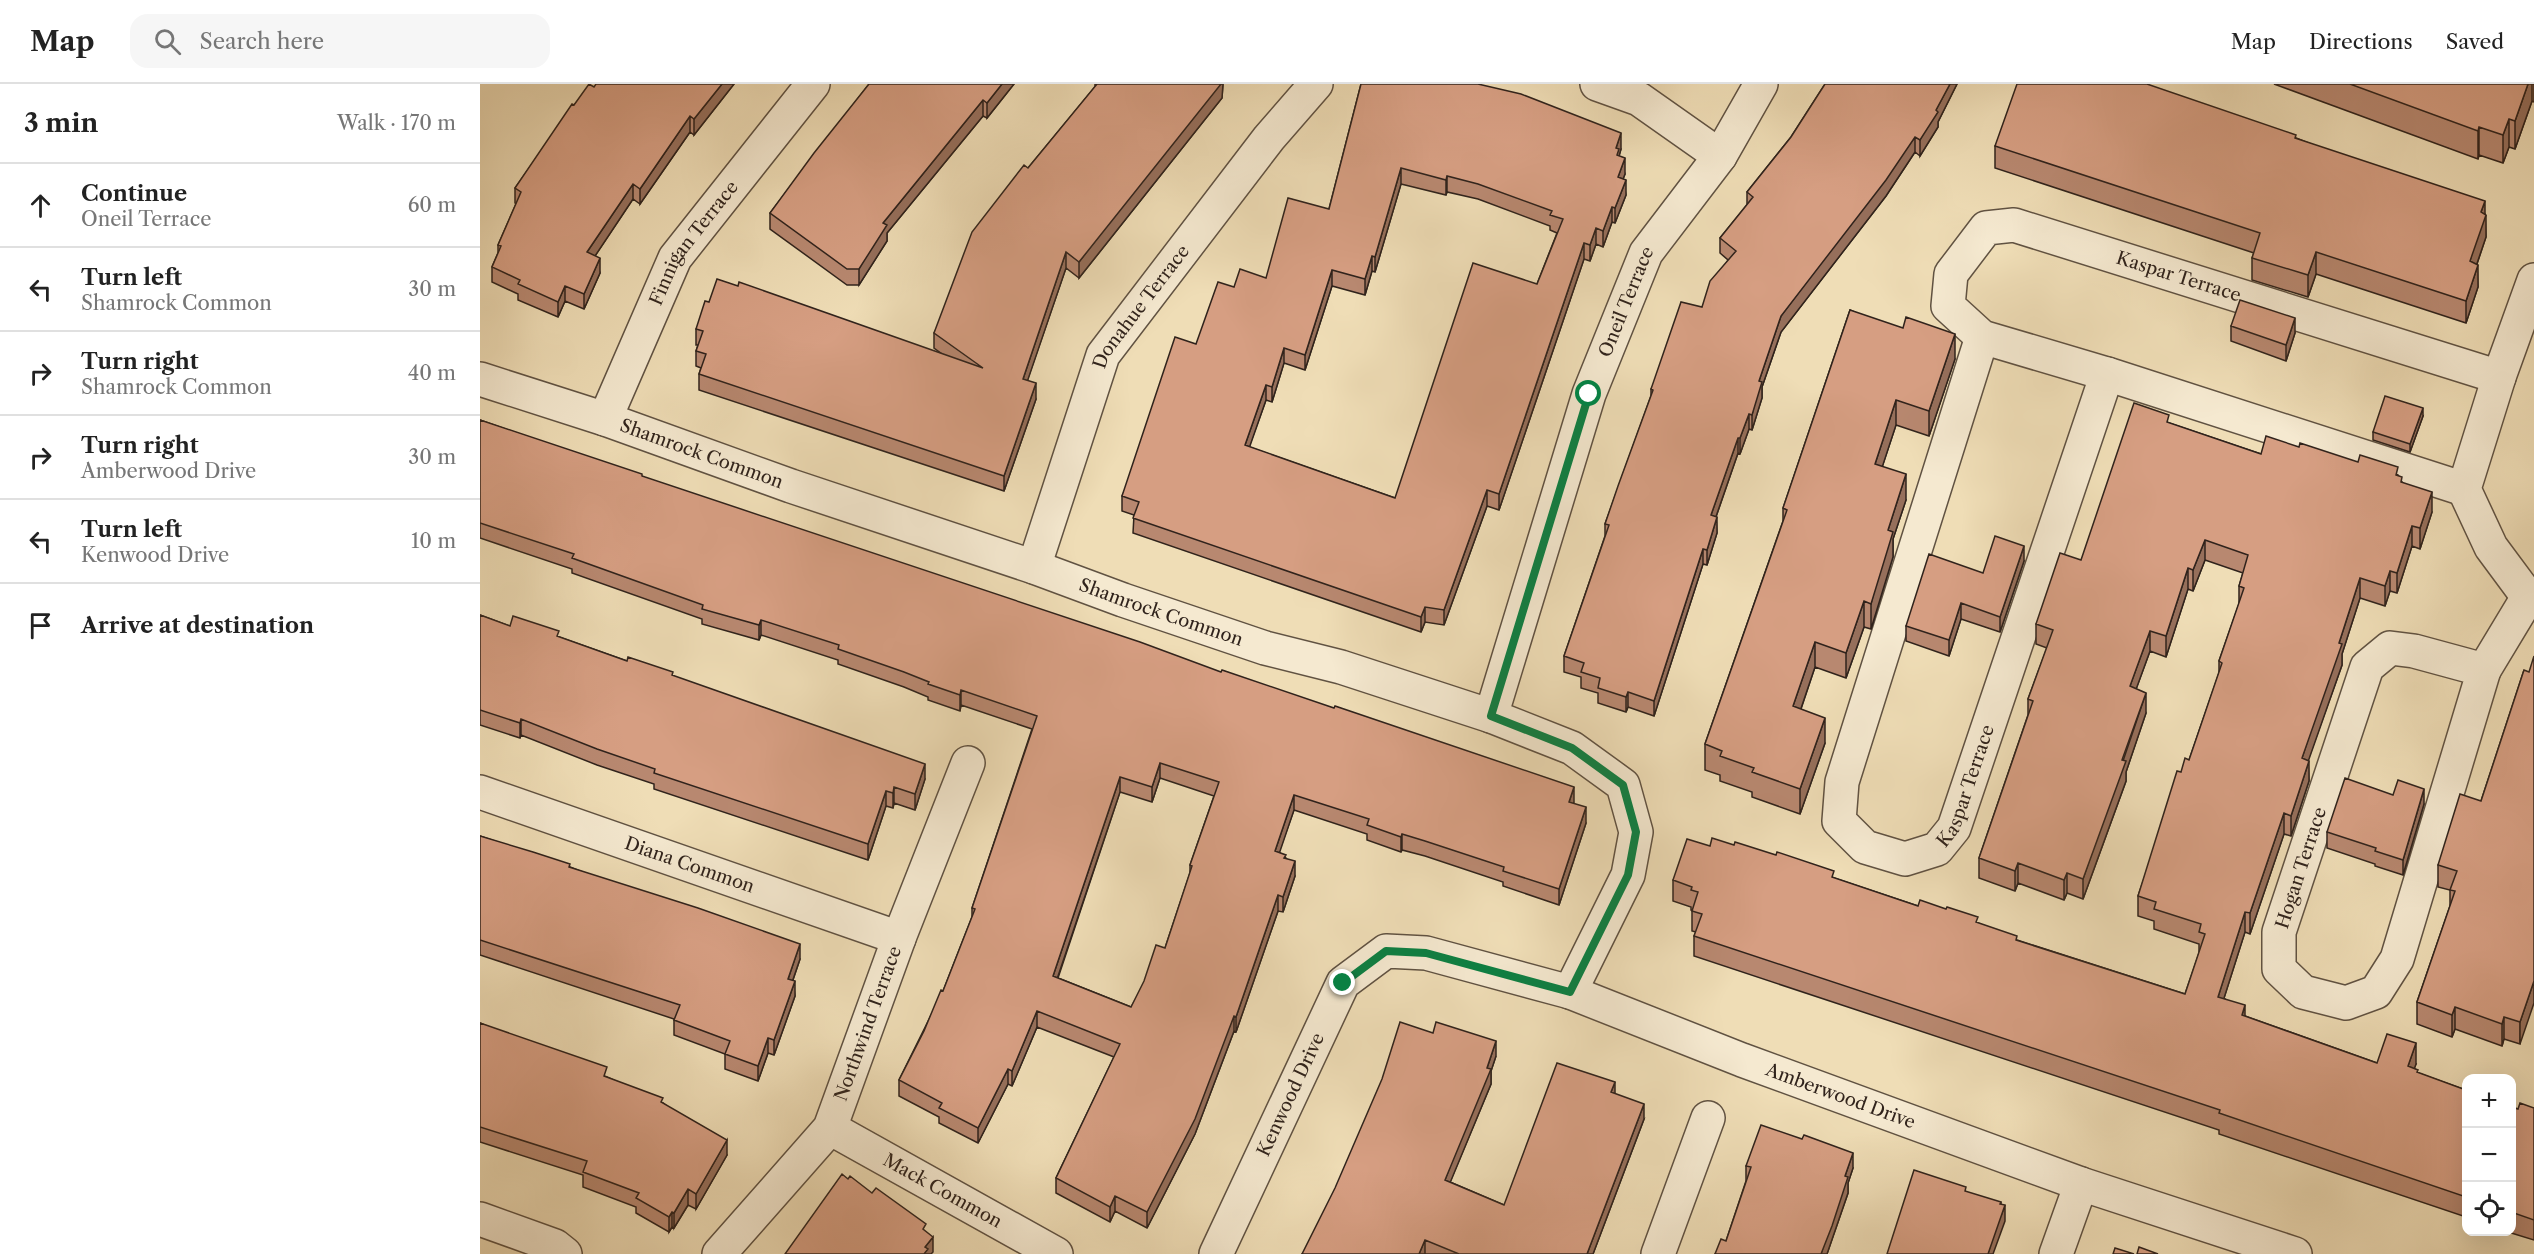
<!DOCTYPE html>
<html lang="en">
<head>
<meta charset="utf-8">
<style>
	:root { --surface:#fff; --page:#f6f6f6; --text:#222; --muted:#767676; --line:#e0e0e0 }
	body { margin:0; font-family:"Libre Caslon Text",serif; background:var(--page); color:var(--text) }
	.controls { position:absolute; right:18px; bottom:18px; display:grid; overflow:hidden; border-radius:12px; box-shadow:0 6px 24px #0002 }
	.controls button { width:54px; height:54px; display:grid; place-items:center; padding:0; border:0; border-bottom:2px solid var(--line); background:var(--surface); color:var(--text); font:30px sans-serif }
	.stop { position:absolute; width:18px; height:18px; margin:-14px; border:4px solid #0b8043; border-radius:50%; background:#fff }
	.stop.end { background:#0b8043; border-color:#fff; box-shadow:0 2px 6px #0008 }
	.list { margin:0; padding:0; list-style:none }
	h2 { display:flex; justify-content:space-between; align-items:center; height:78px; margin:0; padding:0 24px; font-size:26px }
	h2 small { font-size:20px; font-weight:400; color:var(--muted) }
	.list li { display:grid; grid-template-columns:39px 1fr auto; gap:18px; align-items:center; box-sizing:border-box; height:84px; padding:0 24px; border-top:2px solid var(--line) }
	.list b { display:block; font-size:22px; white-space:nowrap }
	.list p { margin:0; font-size:20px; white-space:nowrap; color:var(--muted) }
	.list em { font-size:20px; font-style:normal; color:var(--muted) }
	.icon { flex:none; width:33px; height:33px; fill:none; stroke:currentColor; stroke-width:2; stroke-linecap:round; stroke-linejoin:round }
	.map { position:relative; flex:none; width:2054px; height:1170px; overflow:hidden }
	header { display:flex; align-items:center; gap:36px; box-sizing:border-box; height:84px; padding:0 30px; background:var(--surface); border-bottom:2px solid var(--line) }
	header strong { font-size:28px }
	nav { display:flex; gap:33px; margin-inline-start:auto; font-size:21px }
	.search { width:420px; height:54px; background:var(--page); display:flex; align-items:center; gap:15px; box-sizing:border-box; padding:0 21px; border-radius:18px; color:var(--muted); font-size:22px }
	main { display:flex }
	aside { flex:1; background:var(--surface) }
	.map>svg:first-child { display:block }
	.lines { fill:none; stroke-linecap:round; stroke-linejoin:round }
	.minor-casing { stroke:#605242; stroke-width:36 }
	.minor { stroke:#f5e9d0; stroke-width:33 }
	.wall { fill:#b88870; stroke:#30231c; stroke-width:1.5; fill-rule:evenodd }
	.shaded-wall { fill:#966f5b; stroke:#30231c; stroke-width:1.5 }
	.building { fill:#d69e82; stroke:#30231c; stroke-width:1.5; fill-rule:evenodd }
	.route { stroke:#0b8043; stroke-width:8 }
	.labels { text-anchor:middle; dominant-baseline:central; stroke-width:6; stroke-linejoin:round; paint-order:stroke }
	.street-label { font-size:18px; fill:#30231c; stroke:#f5e9d0 }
</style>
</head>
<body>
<header>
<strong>Map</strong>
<div class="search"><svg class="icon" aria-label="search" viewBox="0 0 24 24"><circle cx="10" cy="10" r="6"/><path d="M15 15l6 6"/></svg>Search here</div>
<nav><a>Map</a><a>Directions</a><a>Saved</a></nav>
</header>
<main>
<aside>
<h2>3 min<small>Walk · 170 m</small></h2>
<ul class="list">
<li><svg class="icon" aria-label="ahead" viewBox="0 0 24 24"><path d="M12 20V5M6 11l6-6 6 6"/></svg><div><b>Continue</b><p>Oneil Terrace</p></div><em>60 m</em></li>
<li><svg class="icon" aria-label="left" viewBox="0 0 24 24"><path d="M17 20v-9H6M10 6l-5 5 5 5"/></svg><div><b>Turn left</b><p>Shamrock Common</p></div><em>30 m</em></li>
<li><svg class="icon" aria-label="right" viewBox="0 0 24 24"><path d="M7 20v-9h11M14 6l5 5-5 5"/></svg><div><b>Turn right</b><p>Shamrock Common</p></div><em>40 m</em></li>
<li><svg class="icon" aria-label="right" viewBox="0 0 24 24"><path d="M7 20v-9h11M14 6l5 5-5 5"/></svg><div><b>Turn right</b><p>Amberwood Drive</p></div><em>30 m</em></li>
<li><svg class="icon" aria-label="left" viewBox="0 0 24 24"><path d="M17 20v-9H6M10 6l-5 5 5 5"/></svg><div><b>Turn left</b><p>Kenwood Drive</p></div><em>10 m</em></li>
<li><svg class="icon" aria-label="arrive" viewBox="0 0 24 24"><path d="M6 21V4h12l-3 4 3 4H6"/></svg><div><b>Arrive at destination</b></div></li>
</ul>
</aside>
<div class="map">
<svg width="2054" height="1170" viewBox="0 0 2054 1170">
	<rect width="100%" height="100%" fill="#efddb6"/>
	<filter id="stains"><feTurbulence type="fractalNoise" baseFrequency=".00333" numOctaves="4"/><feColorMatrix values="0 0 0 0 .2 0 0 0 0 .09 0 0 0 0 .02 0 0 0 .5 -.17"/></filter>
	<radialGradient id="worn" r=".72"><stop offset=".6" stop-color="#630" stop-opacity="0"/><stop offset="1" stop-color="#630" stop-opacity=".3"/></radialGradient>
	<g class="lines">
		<defs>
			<g id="minor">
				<path d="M1117,0L1159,15L1240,72"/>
				<path d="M2054,196L2019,293L1984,405L2011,463L2048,513L2054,515"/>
				<path id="s1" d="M1502,253L1362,698L1359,737L1385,763L1425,775L1457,765L1474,744L1627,290"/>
				<path id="s2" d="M0,295L125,335L311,402L554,483L643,516L785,564L861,583L1011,632L1092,664L1143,701L1156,748L1148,791L1090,908"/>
				<path id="s3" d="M125,335L195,174L333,0"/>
				<path id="s4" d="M1984,405L1627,290L1502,253L1468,222L1471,190L1506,144L1534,141L2019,293"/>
				<path id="s5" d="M554,483L623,271L789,54L836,0"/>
				<path d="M1910,564L1934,567L2004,586L1917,875L1896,908L1866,919L1823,908L1799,885V848L1887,583Z"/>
				<path d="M2004,586L2048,513"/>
				<path id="s6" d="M1011,632L1109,310L1166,169L1240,72L1281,0"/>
				<path id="s7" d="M0,708L419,854"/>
				<path id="s8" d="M350,1044L576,1170"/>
				<path d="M0,1135L75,1162L85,1170"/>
				<path id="s9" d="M239,1170L350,1044L419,854L488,679"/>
				<path id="s10" d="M736,1170L863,899L906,867L946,869L1090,908L1262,976L1601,1100L1815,1170"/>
				<path d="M1178,1170L1228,1034"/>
				<path d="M1576,1170L1601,1100"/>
			</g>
		</defs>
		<use href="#minor" class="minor-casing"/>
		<use href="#minor" class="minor"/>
	</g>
	<path class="wall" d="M254,0L214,51L210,48L160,120L153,115L115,172L120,189L104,225L85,217L78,233L38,216V210L12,198V183L18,169V161L36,120L35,119V104L94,21L114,3Z
		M389,0H534L507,34L503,32L407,149V157L379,201H367L290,145V129Z
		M615,0H743L742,14L599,194L586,184L547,297L556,315L524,407L219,306V290L221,284L216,282V267L218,261H216V245L462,270L454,264V249L548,84L615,3Z
		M881,0L1141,65L1139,72L1145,90L1143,95L1146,111L1135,139L1132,138L1123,163L1116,160L1110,177L1104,175L1019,426L1007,422L964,541L945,538L941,548L653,449L654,431L642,427V412L716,260L754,203L786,194L849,125ZM921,100L966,111L967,108L998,115L1070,142V146L1077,149L1057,200L915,414L769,363L786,316L792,318L804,279L825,286L852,202L885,211L892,187L895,188Z
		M1345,0H1477L1458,38V43L1440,72L1435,68L1406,112L1301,248L1282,303V314L1272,346L1269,345L1260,370L1258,369L1236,433L1237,449L1227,481L1223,480L1174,632L1148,623L1146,628L1118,619V609L1101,604V593L1084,588V572L1125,452V440L1171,312V305L1222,223L1248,176L1240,169V154L1267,121V108L1311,53Z
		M1794,0H2054V18L2052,17L2035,65L2029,63L2023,79L1999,71L1998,75Z
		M1816,54L2005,130L2006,153L1997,180L1998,203L1986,239L1836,190L1828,213L1772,196V174L1774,169L1515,84V62Z
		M1370,226L1475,275L1449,352L1416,341L1402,383L1426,416L1413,455V473L1391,545L1384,543L1366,594L1335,583L1321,625L1345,659L1320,730L1272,713V708L1240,697V691L1225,686V660L1303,437V424Z
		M1751,242L1815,249L1806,277L1751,257Z
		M1943,332L1930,368L1893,356V348Z
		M0,336L1094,719L1106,739L1079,821L1023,802V798L945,772L922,766L921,768L887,756V750L814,726L799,768L806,774L815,792L803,828L798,827L756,948L754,947L715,1050L667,1144L635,1127L630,1138L576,1109V1094L634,973L557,943L532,1002L528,1000L498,1059L459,1039V1033L419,1012V996L463,907L492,833V824L552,645L481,621L480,627L448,616V613L424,603L358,580V576L281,551L279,556L222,540V535L92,489V485L0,454ZM680,694L734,712L710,781V789L685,864L651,923L578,894L640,708L672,718Z
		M1689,339L1781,370L1819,363L1918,391L1922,398L1952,428L1940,465L1932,462L1917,509L1910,507L1905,522L1880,514L1862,570V581L1828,676L1829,697L1811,752L1804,750L1770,850L1765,848L1744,914L1765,932L1897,979L1936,980L1934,984L1938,989L1986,1006V1133L1739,1050V1046L1214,872V852L1216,848L1212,847V826H1211V823L1193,817V796L1230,762L1354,794L1438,822L1498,839L1537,856L1705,910L1719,869V860L1674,845V837L1658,832V812L1701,688L1709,676L1739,589V577L1759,520V502L1763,489L1725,476L1713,507L1708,505L1686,573L1670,567L1656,605L1666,629L1646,688V697L1603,815L1587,809L1584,816L1538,799L1535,807L1499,794V774L1548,631V615L1567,564L1556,560V540L1601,476Z
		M1544,477L1520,548L1481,535L1469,572L1426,557V542L1503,489Z
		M0,531L30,542L79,553L147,577L193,592L445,695L435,726L414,719L413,724L406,722L388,776L174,705V700L117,681L41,651L40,654L0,641Z
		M2044,586L2040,960L2024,955L2022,962L1975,945L1972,953L1937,940V918L1970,822V806L1958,803V781L2001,717Z
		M1913,711L1944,720L1923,791L1895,782V780L1847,764V748Z
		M0,752L90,783L320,875L313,896L315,912L294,971L288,969L278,997L245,985V970L194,951V935L0,871Z
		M0,939L127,993L183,1019L247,1071L216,1125L208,1121L194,1144L192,1143L189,1148L156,1129V1123L103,1103V1091L0,1058Z
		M1016,972L1011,987V1000L970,1098L1024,1121L1164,1035L1113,1170H822Z
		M2031,1023L2038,1025L2054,1024V1156L2028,1148H2031Z
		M1266,1082L1373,1084L1368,1099V1109L1347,1170H1235L1246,1157L1266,1097Z"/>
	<path class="shaded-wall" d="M242,0H254L214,51V35Z
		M522,0H534L507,34V19Z
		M735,0H743L742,14L599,194V178Z
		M1470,0H1477L1458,38V43L1440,72V56Z
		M2048,0H2052V17L2035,65V37Z
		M503,16V32L407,149V157L379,201V185L403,139Z
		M210,32V48L160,120V105Z
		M2029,35V63L2023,79V51Z
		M1999,43V71L1998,75V47Z
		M1141,49V65L1139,72L1137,86L1136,64Z
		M1435,53V68L1406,112L1301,248L1282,303V314L1272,346V331L1279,297L1301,232Z
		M1145,74V90L1138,108V93Z
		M921,84V100L895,188V173Z
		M967,92V108L966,111V96Z
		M1146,96V111L1135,139V124Z
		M153,100V115L107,184V168Z
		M2005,117V134L2006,131V153L1990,200V177L2001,128Z
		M1132,123V138L1123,163V147Z
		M1116,144V160L1110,177V161Z
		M1104,159V175L1019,426V410Z
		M586,168V184L543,310V295Z
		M1836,168V190L1828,213V191Z
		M892,172V187L885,211V195Z
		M120,174V189L104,225V210Z
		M1998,181V203L1986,239V217Z
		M852,186V202L825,286V271Z
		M85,202V217L78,233V218Z
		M1815,234V249L1806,277V261Z
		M1475,250V275L1449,352V327Z
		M804,264V279L792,318V303Z
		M556,299V315L524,407V392Z
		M786,301V316L765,376V361Z
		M1416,316V341L1395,405V380Z
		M1943,324V332L1930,368V360Z
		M1269,330V345L1260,370V354Z
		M1258,354V369L1231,447V431Z
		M1426,390V416L1413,455V473L1391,545V520L1408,446Z
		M1007,406V422L964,541V526Z
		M1952,408V428L1940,465V444Z
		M1237,433V449L1227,481V466Z
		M1932,442V462L1917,509V489Z
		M1725,456V476L1713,507V486Z
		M1544,462V477L1520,548V533Z
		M1223,465V480L1174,632V617Z
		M1708,484V505L1686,573V552Z
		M1910,487V507L1905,522V502Z
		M1880,494V514L1862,570V581L1822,695V674Z
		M1384,517V543L1366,594V569Z
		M1481,519V535L1469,572V556Z
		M945,523V538L941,548V533Z
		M281,536V551L279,556V541Z
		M1670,547V567L1650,622V602Z
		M1335,558V583L1313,648V622Z
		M481,606V621L480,627V611Z
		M1148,608V623L1146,628V613Z
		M1666,609V629L1646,688V697L1603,815V795Z
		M1345,634V659L1320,730V705Z
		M41,635V651L40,654V639Z
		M1829,677V697L1811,752V732Z
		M680,679V694L672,718V703Z
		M445,680V695L435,726V710Z
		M640,693V708L573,907V892Z
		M414,703V719L413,724V709Z
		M1094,703V718L1089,733V718Z
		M1944,705V720L1923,791V776Z
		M406,707V722L388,776V760Z
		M814,711V726L795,782V767Z
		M1106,723V739L1079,821V805Z
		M1804,729V750L1770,850V829Z
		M922,750V766L921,768V753Z
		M815,777V792L803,828V813Z
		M1538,779V799L1535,807V787Z
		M1587,789V809L1584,816V796Z
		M798,811V827L756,948V933Z
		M1765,828V848L1738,933V913Z
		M320,860V875L308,910V895Z
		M315,897V912L294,971V956Z
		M2054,897V919L2040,960V938Z
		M1765,921V942L1762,931Z
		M1975,923V945L1972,953V931Z
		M557,927V943L532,1002V987Z
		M754,932V947L715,1050L667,1144V1128Z
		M2024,933V955L2022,962V940Z
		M288,954V969L278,997V982Z
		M1016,957V972L1011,987V1000L965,1111V1096L1007,984Z
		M1936,959V980L1928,1003V982Z
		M528,985V1000L498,1059V1044Z
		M1135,998V1013L1131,1008Z
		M1164,1020V1035L1113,1170H1107Z
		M247,1056V1071L216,1125V1110Z
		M1373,1069V1084L1368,1099V1109L1347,1170H1341L1365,1092Z
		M208,1105V1121L194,1144V1129Z
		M635,1112V1127L630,1138V1123Z
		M1521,1118V1132L1525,1121V1137L1513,1170H1508Z
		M192,1128V1143L189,1148V1133Z
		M453,1153V1168L451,1170H444L445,1163Z
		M945,1156V1170H939Z"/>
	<path class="building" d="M109,0L114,3L116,0H242L214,35L210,32L160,105L153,100L107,168L120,174L104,210L85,202L78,218L38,200L40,196L12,183L21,162L18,161L41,108L35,104L92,20L94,21Z
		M389,0H522L507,19L503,16L403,139L407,141L379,185H367L290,129L334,69Z
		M617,0H741L599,178L586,168L543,295L556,299L524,392L219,290L226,270L216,267L223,247L216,245L225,217L229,218L237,195L258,202L259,198L503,284L454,249L492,148L544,81L548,84Z
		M881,0H998L1041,10L1141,49L1136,64L1139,65L1137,71L1145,74L1138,93L1146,96L1135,124L1132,123L1123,147L1116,144L1110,161L1104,159L1019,410L1007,406L964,526L945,523L941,533L653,434L659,418L642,412L695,253L716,260L738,198L754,203L760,185L786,194L808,114L849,125ZM921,84L966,96L967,92L998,100L1072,127L1070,131L1083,135L1057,200L993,179L915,414L765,361L786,301L792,303L804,264L825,271L852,186L885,195L892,172L895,173Z
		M1345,0H1470L1456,26L1458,28L1440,56L1435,53L1406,96L1301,232L1279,297L1282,298L1272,331L1269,330L1260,354H1258L1231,431L1237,433L1227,466L1223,465L1174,617L1148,608L1146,613L1118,604L1120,594L1101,588L1104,579L1084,572L1129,441L1125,440L1138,402L1173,306L1171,305L1201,218L1222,223L1230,197L1256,167L1240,154L1273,113L1267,108L1311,53Z
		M1537,0H1667L1816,51L1815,54L2005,117L2001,128L2006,131L1990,177L1998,181L1986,217L1836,168L1828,191L1772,174L1780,149L1515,62Z
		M1870,0H2048L2035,37L2029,35L2023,51L1999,43L1998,47Z
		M1760,216L1815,234L1806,261L1751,242Z
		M1370,226L1423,244L1426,233L1475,250L1449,327L1416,316L1395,380L1426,390L1408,446L1413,448L1391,520L1384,517L1366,569L1335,558L1313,622L1345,634L1320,705L1272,688L1274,684L1240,672L1242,667L1225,660L1307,426L1303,424Z
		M1905,312L1943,324L1930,360L1893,348Z
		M1654,319L1689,331L1687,338L1781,370L1786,352L1819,363L1820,359L1878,378L1880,371L1918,383L1916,391L1922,393L1921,398L1952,408L1940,444L1932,442L1917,489L1910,487L1905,502L1880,494L1859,559L1862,560L1822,674L1829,677L1811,732L1804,729L1770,829L1765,828L1738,913L1765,921L1762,931L1897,979L1907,950L1936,959L1928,982L1938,986L1937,988L1986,1006V1113L1739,1029L1740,1026L1214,852L1222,830L1212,827L1218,808L1211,806L1212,803L1193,796L1207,755L1230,762L1232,754L1254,761L1255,758L1296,771L1297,768L1354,787L1352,793L1438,822L1440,816L1466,825L1467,823L1498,833L1496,838L1537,852L1536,856L1705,910L1725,850L1719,848L1721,840L1674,825L1676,818L1658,812L1697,687L1701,688L1705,674L1709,676L1742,579L1739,577L1764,504L1759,502L1768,471L1725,456L1713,486L1708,484L1686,552L1670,547L1650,602L1666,609L1642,676L1646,677L1603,795L1587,789L1584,796L1538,779L1535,787L1499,774L1553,617L1548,615L1573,546L1556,540L1580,469L1601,476Z
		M0,336L162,390V392L660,558L741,588L742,586L854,624L855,622L1094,703L1089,718L1106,723L1079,805L1023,787L1024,783L945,757L922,750L921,753L887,741L889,735L814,711L795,767L806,771L804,774L815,777L803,813L798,811L756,933L754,932L715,1035L667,1128L635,1112L630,1123L576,1094L640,960L557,927L532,987L528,985L498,1044L459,1024L462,1019L419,996L444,947L461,906L463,907L495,825L492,824L557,632L481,606L480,611L448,600L449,598L424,588L358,565L359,561L281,536L279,541L222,525L223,521L92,474L94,470L0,439ZM680,679L739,698L710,781L712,782L685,864L676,861L664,897L651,923L573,892L640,693L672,703Z
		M1515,452L1544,462L1520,533L1481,519L1469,556L1426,542L1449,470L1503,489Z
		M0,531L30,542L33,532L79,547L77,552L147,577L148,573L193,588L192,591L445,680L435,710L414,703L413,709L406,707L388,760L174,689L175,685L117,665L41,635L40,639L0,626Z
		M2054,572V897L2040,938L2024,933L2022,940L1975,923L1972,931L1937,918L1975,807L1970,806L1977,787L1958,781L1980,710L2001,717L2044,586L2049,588Z
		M1865,694L1913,711L1918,696L1944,705L1923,776L1895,767L1896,764L1847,748Z
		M0,752L53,768L90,780L89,783L218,824L320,860L308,895L315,897L294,956L288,954L278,982L245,970L250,957L194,936L200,921L0,856Z
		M920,938L953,949L956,938L1016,957L1007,984L1011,985L965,1096L1024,1121L1077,979L1135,998L1131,1008L1164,1020L1107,1170H979L945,1156L939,1170H822L855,1104L902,995Z
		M0,939L127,983L124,992L183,1014L181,1018L247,1056L216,1110L208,1105L194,1129L192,1128L189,1133L156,1114L159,1109L103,1088L107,1077L0,1043Z
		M2040,1019L2054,1024V1136L2031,1128V1023L2038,1025Z
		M1281,1041L1322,1055L1324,1051L1373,1069L1365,1092L1368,1093L1352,1142L1341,1170H1235L1241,1155L1246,1157L1271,1083L1266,1082Z
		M1434,1086L1486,1103L1485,1107L1521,1118L1520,1120L1525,1121L1508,1170H1407Z
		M362,1090L368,1095L370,1092L392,1109L396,1104L446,1140L443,1145L453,1153L445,1163L448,1165L444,1170H305Z
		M1659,1163L1678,1170H1657Z
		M1635,1164L1654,1170H1633Z"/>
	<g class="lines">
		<path class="route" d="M863,899L906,867L946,869L1090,908L1148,791L1156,748L1143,701L1092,664L1011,632L1109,310"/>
	</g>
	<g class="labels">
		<g class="street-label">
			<text stroke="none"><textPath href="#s3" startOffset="198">Finnigan Terrace</textPath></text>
			<text stroke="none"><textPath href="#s4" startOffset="842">Kaspar Terrace</textPath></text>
			<text stroke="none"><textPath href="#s6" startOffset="436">Oneil Terrace</textPath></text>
			<text stroke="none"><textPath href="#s5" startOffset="284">Donahue Terrace</textPath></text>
			<text stroke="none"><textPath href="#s2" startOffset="234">Shamrock Common</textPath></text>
			<text stroke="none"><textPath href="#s2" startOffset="720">Shamrock Common</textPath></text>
			<text stroke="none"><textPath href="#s1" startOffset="688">Kaspar Terrace</textPath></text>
			<text stroke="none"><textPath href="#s7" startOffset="222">Diana Common</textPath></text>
			<text transform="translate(1821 784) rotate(-72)">Hogan Terrace</text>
			<text stroke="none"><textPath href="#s9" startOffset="279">Northwind Terrace</textPath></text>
			<text stroke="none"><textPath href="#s10" startOffset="176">Kenwood Drive</textPath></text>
			<text stroke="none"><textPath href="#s10" startOffset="832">Amberwood Drive</textPath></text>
			<text stroke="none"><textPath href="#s8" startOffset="129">Mack Common</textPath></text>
		</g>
	</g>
	<rect width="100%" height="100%" filter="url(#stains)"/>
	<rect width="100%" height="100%" fill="url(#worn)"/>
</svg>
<div class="controls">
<button>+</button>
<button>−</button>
<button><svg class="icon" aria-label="locate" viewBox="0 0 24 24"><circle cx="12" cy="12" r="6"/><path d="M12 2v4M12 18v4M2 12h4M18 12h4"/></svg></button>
</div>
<div class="stop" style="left:1109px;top:310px"></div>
<div class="stop end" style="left:863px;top:899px"></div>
</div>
</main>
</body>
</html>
